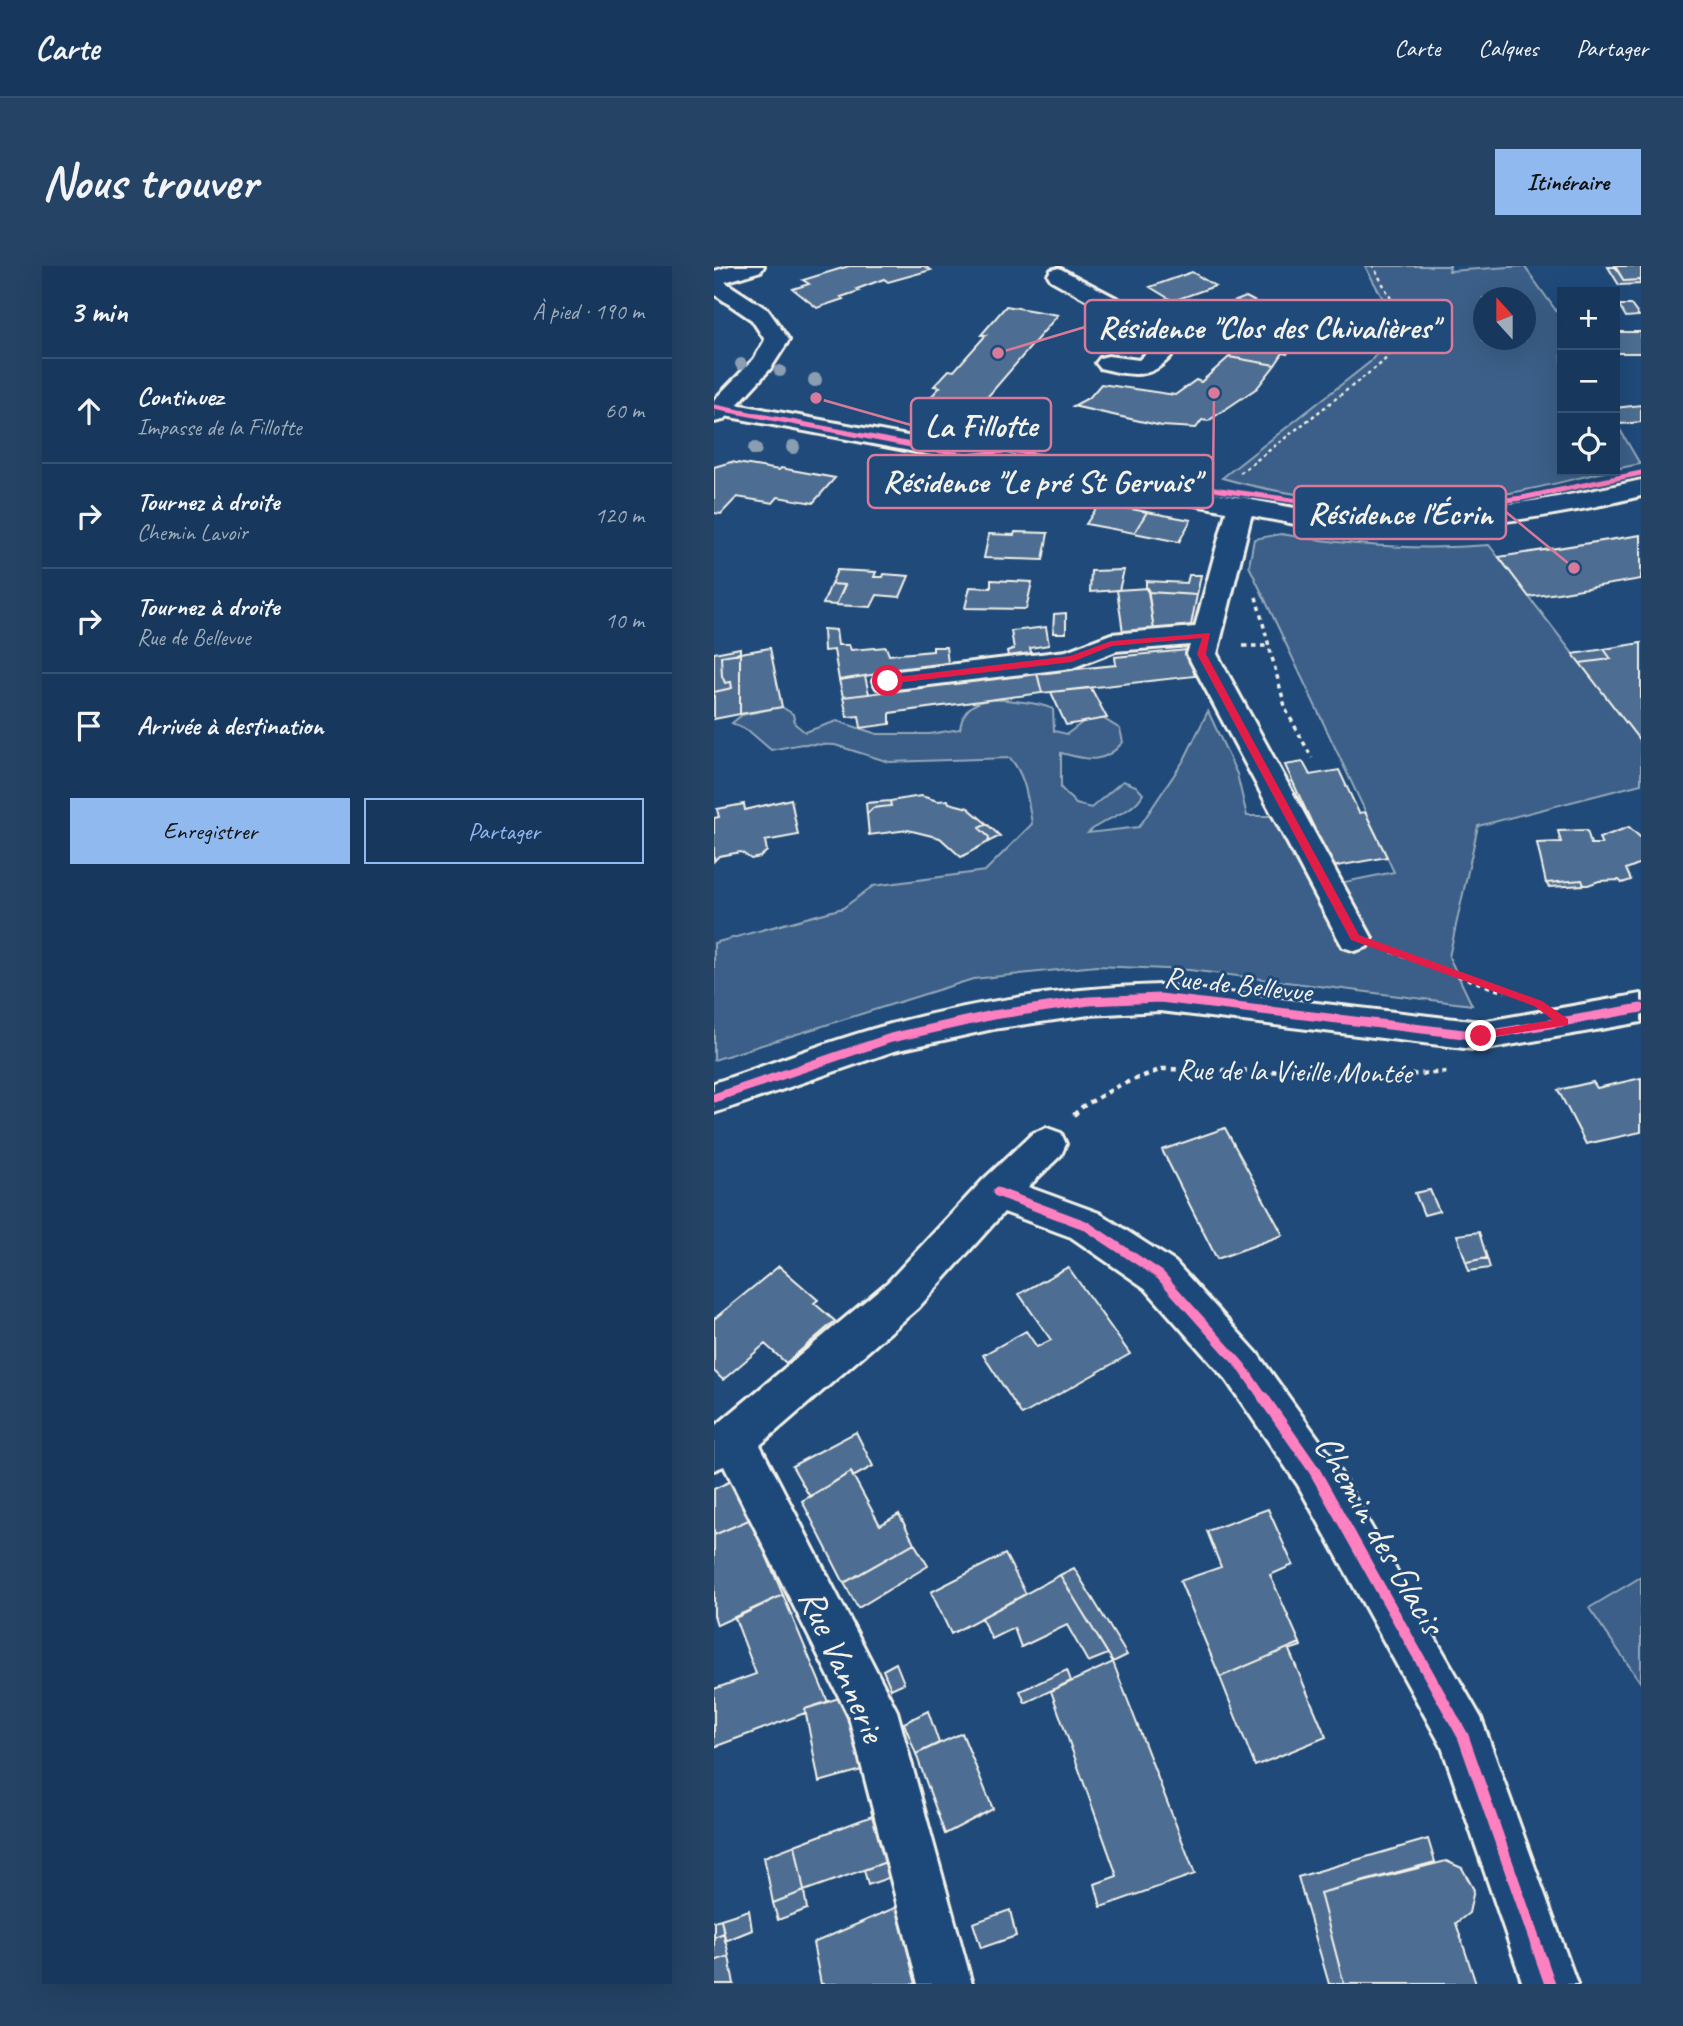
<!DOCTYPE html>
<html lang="fr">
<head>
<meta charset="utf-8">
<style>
	:root { --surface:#17385c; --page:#244365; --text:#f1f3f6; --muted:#9eacbb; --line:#365272; --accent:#90b9f0 }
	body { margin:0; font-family:Caveat,sans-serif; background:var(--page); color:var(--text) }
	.controls { position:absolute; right:21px; top:21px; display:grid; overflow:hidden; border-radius:0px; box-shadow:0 7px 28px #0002 }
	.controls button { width:63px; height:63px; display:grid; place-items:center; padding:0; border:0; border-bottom:2px solid var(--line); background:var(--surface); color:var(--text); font:35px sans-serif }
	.compass { position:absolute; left:759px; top:21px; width:63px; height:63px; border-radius:50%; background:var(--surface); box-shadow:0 7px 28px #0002; rotate:339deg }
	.stop { position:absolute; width:21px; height:21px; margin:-16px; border:5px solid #e11d48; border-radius:50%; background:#fff }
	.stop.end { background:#e11d48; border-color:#fff; box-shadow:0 2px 7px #0008 }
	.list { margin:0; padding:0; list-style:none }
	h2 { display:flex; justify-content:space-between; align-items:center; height:91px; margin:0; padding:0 28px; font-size:30px }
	h2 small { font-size:23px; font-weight:400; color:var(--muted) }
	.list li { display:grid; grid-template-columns:46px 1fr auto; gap:21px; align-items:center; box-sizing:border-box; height:105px; padding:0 28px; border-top:2px solid var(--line) }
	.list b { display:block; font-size:26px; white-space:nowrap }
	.list p { margin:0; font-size:23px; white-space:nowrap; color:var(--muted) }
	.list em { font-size:23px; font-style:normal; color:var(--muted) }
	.actions { display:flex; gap:14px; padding:21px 28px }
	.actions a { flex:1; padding:16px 0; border:2px solid var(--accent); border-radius:0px; text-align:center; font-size:24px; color:var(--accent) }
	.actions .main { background:var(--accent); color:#111 }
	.icon { flex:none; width:38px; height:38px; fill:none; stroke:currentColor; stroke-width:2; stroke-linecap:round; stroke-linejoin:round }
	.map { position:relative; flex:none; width:927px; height:1718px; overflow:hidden; border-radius:0px }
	header { display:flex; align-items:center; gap:42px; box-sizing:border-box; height:98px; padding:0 35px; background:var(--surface); border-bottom:2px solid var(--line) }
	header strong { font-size:33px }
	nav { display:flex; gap:38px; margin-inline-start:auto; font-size:24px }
	.intro { display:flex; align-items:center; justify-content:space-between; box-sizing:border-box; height:168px; padding:0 42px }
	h1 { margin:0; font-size:49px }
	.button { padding:18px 32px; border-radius:0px; background:var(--accent); color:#111; font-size:24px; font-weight:700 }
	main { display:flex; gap:42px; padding:0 42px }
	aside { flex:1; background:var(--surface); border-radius:0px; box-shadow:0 7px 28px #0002 }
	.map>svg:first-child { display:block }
	.green { fill:#3a5f88; stroke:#97a8b8; stroke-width:2; fill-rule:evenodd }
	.building { fill:#4d6e92; stroke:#f4f1e8; stroke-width:2 }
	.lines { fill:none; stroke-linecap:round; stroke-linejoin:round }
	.minor-casing { stroke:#f4f1e8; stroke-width:6 }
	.primary-casing { stroke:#f4f1e8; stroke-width:6 }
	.path-far2 { stroke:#f4f1e8; stroke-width:2.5; stroke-dasharray:3.5 3.5; stroke-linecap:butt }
	.path-far1 { stroke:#f4f1e8; stroke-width:3.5; stroke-dasharray:4.5 4.5; stroke-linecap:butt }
	.path { stroke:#f4f1e8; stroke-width:4.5; stroke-dasharray:5 5; stroke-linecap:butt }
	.minor { fill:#1f4a7a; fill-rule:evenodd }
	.primary { fill:#1f4a7a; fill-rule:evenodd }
	.cycleway-far2-casing { stroke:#1f4a7a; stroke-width:8 }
	.cycleway-far1-casing { stroke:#1f4a7a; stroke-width:13 }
	.cycleway-casing { stroke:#1f4a7a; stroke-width:16 }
	.cycleway-far2 { stroke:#ff80c0; stroke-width:5 }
	.cycleway-far1 { stroke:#ff80c0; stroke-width:9 }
	.cycleway { stroke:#ff80c0; stroke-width:11 }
	.tree { fill:#8a9eb1 }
	.route { fill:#e11d48 }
	.labels { text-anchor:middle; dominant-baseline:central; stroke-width:6; stroke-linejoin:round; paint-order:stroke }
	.street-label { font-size:30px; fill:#f4f1e8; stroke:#1f4a7a }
	.near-street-label { font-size:37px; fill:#f4f1e8; stroke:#1f4a7a }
	.leader { fill:none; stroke:#d87a9a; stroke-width:2.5 }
	.callout-dot { fill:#d87a9a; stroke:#1f4a7a; stroke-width:2.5 }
	.callout { fill:#1f4a7a; stroke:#d87a9a; stroke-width:2.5 }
	.callout-label { font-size:32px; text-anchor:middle; font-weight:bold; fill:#f4f1e8 }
</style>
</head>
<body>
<header>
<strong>Carte</strong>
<nav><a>Carte</a><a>Calques</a><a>Partager</a></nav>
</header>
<div class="intro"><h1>Nous trouver</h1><a class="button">Itinéraire</a></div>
<main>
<aside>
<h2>3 min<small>À pied · 190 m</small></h2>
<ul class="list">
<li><svg class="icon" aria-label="ahead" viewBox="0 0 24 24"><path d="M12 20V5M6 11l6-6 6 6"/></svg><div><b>Continuez</b><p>Impasse de la Fillotte</p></div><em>60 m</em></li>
<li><svg class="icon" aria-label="right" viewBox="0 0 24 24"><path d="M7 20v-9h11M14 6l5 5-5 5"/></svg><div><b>Tournez à droite</b><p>Chemin Lavoir</p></div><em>120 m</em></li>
<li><svg class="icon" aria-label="right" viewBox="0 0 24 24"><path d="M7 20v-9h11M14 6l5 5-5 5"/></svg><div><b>Tournez à droite</b><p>Rue de Bellevue</p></div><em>10 m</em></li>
<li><svg class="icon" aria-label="arrive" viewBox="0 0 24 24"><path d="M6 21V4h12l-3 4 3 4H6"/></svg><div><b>Arrivée à destination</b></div></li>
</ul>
<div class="actions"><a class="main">Enregistrer</a><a>Partager</a></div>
</aside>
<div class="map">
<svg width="927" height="1718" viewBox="0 0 927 1718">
	<rect width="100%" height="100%" fill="#1f4a7a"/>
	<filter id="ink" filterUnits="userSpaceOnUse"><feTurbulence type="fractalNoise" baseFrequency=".0143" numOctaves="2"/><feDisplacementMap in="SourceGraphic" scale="14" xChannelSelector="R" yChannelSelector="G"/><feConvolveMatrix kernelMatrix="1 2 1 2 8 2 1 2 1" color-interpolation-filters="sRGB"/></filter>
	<g filter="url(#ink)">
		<path class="green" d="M651,0H736L735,5L810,0L848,53V205H894C850,215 804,228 758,232C676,239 588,235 508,212L656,96L667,82L679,57L669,33ZM769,32H811V74H769Z
			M901,155L926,198L901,203Z
			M567,268C637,280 704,285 775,279L927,476V518L764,560L735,691L758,739L475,704L382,700L259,713L0,794V677L129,642L159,620L271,605L318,558C314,535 312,510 296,492L175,496L121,479L88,478L57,484L35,465L18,457L28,449L68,441L79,448L81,458L91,466L123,455L163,468H216L246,463C250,432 276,432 301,435C315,437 325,437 339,443L340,465L353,468L377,450L390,453L406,463L409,476C390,499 373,494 347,487V522L362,538L377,542L409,515L422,520L429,528C418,549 389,551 374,567L425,561L470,494L494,445L523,508L533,550H564L626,617L680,606L535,300L540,273Z
			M927,1311V1417L875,1342Z"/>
		<path class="building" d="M135,0H210L217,4L174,16L170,13L143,23L145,25L127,31L129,33L103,42L79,23L95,18L89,14Z
			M927,0V14L910,15L901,0Z
			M894,1H901L910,15L925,14L927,18L905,19Z
			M478,6L501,20L459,35L436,21Z
			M532,31L551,41L555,39L577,52L591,49L595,51L608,46L627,57L619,72L603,69L601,72L583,71L573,88L569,87L561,99L515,91L523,80H527L530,75H526L529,69L527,62L519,58L523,56L496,45Z
			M905,39H917L925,50L912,51Z
			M292,40L344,49L264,142L216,132L226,121L220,120L235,104L240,105L272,69H267Z
			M901,66H927V87H901Z
			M515,91L561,99L543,122L494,155L488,154L482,162L448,160L359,140L376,131L387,118L461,129L482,114L487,116Z
			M927,139V156L907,158L901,151V142Z
			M17,196L65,204L67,202L121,212L99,237L64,231L59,237L23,231L7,248L0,247V201Z
			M386,237L433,246L420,267L372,258Z
			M433,246L477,254L465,276L420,267Z
			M301,266L334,267L329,294L270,292L275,268L300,269Z
			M927,269V313L844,327L815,331L785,291Z
			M123,304L162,306L160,311H169L170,308L195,310L186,331L163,329L157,341L122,339L131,319L117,318Z
			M410,304L405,324L376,326L377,305Z
			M475,309H487L483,329L434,326L432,323V315L473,317Z
			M277,314L318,316L312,343L251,342L256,321L277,322Z
			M117,318L131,319L122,339L109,338Z
			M434,322L440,364L409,367L403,324Z
			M434,326L483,329L477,359L440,364Z
			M352,347V367H339L340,348Z
			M332,361L335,379L316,382L319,393L295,395L293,385L300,383L297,365Z
			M109,363L122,364L124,379H135L137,384L172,381L175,389L219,385V381H232L234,397L125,414L120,384L110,385Z
			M927,377V476L866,397L897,393L890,383Z
			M26,382V387L7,390L8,410L11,417L17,416L18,422L0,426V387Z
			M56,382L68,441L26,448V387Z
			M890,383L897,393L866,397L859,388Z
			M473,384L481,410L328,427L323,407L402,399L401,391Z
			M26,387V448L0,453V426L18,422L17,416L11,417L8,410L7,390Z
			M323,407L328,427L176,447V458L147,462L145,450L133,451L129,431Z
			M151,410L155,428L129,431L125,414Z
			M377,422L393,452L352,459L337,426Z
			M589,496L596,509L625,504L645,547L651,546L673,591L618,601L571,499Z
			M207,530L224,535L234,534L235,537L254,542L273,558L265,562L275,571L274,576L247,591L226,572L194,564L155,569L153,548L159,542L177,540L176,535Z
			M77,533L84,569L51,575L53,585L46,591L37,593L27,586L5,590L0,595V552L5,551L3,543L30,538L31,544Z
			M176,535L177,540L159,542L153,548L152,537Z
			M273,558L286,570L274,576L275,571L265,562Z
			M915,561L927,572V597L912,603L917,614L908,617L905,614L885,615L874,619H870L868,614L832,617L823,577L847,576L844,565L873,564L877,578H888L885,572Z
			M868,614L870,619L835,621L832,617Z
			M927,812V866L872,878L844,824L879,816L883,822Z
			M511,862L569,969L503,993L448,884Z
			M716,924L725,945L710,949L701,927Z
			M765,966L773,992L752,996L743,969Z
			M773,992L776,1002L755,1005L752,996Z
			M65,1000L104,1034L100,1037L121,1055L72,1097L51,1078L9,1114L0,1105V1053Z
			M354,1001L416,1088L308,1149L269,1089L312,1065L323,1081L337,1074L305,1028Z
			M142,1166L159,1200L139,1211L137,1206L96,1231L78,1200Z
			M137,1206L166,1259L185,1248L200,1277L130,1317L88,1235Z
			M21,1213L37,1253L0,1269V1223Z
			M554,1243L579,1299L556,1309L586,1377L506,1411L466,1315L507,1301L493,1265Z
			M37,1253L69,1329L3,1359L0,1349V1269Z
			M200,1277L214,1300L144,1342L130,1317Z
			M291,1288L312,1328L237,1368L217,1326Z
			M360,1302L413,1389L399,1396L346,1309Z
			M346,1309L394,1388L374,1396L353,1359L307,1381L300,1362L278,1373L267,1352Z
			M69,1329L114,1436L91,1443V1447L0,1481V1423L42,1408L21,1352Z
			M586,1377L587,1380L575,1384L612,1471L541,1500L506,1411Z
			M399,1396L481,1608L387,1641L381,1618L403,1610L337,1425Z
			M182,1397L190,1417L177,1423L169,1404Z
			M353,1404L357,1415L311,1437L306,1425Z
			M134,1429L158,1501L105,1516L91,1443Z
			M214,1445L225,1477L202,1488L190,1457Z
			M248,1467L279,1543L231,1568L202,1488Z
			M158,1550L172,1596L90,1625L81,1579Z
			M714,1573L721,1596L606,1627L630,1718H615L584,1611Z
			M81,1579L90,1625L59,1637L50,1591Z
			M732,1595L748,1602L760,1624L755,1647L742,1657L762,1718H630L606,1627Z
			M172,1596L177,1611L154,1619L150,1604Z
			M90,1625L93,1643L64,1654L59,1637Z
			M190,1638L210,1718H107L99,1677Z
			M35,1644L38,1664L11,1675L7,1653Z
			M296,1644L302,1670L267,1682L259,1657Z
			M7,1653L10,1667L0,1671V1655Z
			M10,1667L15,1690L0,1695V1671Z
			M15,1690L20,1718H0V1695Z"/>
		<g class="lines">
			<defs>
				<path id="minor" d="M16,0H50L47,5L11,16L54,44L75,74L57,102L9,154L0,156V134L40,93L51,74L38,54L0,28V5Z
					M345,2L450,57L461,67L465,80C441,114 423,111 386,102L382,97L386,92L394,90L425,94L441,79L438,70L337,14L334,9L337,4Z
					M527,231L536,233L540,239L503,388L658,672L653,681L641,685L629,681L624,672L473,388L476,379L402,385L358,402L174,424L163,422L159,415L163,408L174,406L352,385L397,368L481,361L514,239L518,233Z
					M446,719L767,756L927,728V756L767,784L446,745L375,749L279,763L180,785L0,847V817C59,797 117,774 177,758C265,734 355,722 446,719Z
					M333,862L347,867L352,878L347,889L314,921L385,947L461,996L543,1087L616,1189L767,1452L863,1718H809L728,1481L584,1219L513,1115L431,1022L357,971L290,946L204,1042L46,1179L183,1445L258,1718H204L135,1451L10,1200L0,1204V1161L174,1016L269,914L319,867Z"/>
				<path id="primary" d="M0,134L597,245C710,252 818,240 927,214V230C818,257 710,268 597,261L0,148Z"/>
			</defs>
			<use href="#minor" class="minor-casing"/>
			<use href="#primary" class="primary-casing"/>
			<path class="path-far2" d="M526,207L669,96L679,83L688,62L681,40L659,0"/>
			<path class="path-far1" d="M542,331L572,444L598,492
				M529,380H555"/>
			<path class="path" d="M678,685L791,726
				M360,849L368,841L406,819L448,803L556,805L646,812L734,806"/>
			<use href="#minor" class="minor"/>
			<use href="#primary" class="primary"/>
			<defs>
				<path id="cycleway-far2" d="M0,141L254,190L297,184L506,224L642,243L728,242L808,232L927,207"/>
				<path id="cycleway-far1" d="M0,832L177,772L279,749L375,735L446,732L767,770L927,742
					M283,926L371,959L446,1009L528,1101L550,1133"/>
				<path id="cycleway" d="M549,1131L600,1204L749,1470L836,1718"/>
			</defs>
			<use href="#cycleway-far2" class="cycleway-far2-casing"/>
			<use href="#cycleway-far1" class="cycleway-far1-casing"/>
			<use href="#cycleway" class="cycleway-casing"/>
			<use href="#cycleway-far2" class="cycleway-far2"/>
			<use href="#cycleway-far1" class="cycleway-far1"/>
			<use href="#cycleway" class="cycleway"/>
		</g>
		<g class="tree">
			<circle cx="27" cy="98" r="6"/>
			<circle cx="66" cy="105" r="6"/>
			<circle cx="101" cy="114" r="7"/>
			<circle cx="79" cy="181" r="7"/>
			<circle cx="41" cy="183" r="7"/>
		</g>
	</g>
	<path class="route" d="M496,367L492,388L645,669L828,735L854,753V759L763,773V767L767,766L839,754L820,740L637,674L483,388L488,372L398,380L358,396L174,418L170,415L174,412L356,390L397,375Z"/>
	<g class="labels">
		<g class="street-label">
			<text transform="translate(524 718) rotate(6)">Rue de Bellevue</text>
			<text transform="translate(580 805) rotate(1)">Rue de la Vieille Montée</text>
		</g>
		<g class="near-street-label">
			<text transform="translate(666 1268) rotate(60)">Chemin des Glacis</text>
			<text transform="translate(129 1399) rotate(66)">Rue Vannerie</text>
		</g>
	</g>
	<path class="leader" d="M284 87L371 61M102 132L197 159M500 127L499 215M860 302L792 246"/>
	<g class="callout-dot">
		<circle cx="284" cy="87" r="7"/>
		<circle cx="102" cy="132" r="7"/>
		<circle cx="500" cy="127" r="7"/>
		<circle cx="860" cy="302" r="7"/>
	</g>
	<g class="callout">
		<rect x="371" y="34" width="367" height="53" rx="7"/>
		<rect x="197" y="132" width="140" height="53" rx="7"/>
		<rect x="154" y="189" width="345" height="53" rx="7"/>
		<rect x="580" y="220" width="212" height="53" rx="7"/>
	</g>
	<g class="callout-label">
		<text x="554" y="72">Résidence "Clos des Chivalières"</text>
		<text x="267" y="170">La Fillotte</text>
		<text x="327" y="226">Résidence "Le pré St Gervais"</text>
		<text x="686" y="258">Résidence l'Écrin</text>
	</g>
</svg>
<div class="controls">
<button>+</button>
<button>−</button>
<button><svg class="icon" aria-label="locate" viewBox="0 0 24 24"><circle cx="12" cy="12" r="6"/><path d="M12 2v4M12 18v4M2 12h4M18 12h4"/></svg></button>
</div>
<svg class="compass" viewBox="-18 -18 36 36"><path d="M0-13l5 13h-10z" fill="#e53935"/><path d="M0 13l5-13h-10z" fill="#9eacbb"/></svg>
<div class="stop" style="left:174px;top:415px"></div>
<div class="stop end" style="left:767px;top:770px"></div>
</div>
</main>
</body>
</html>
